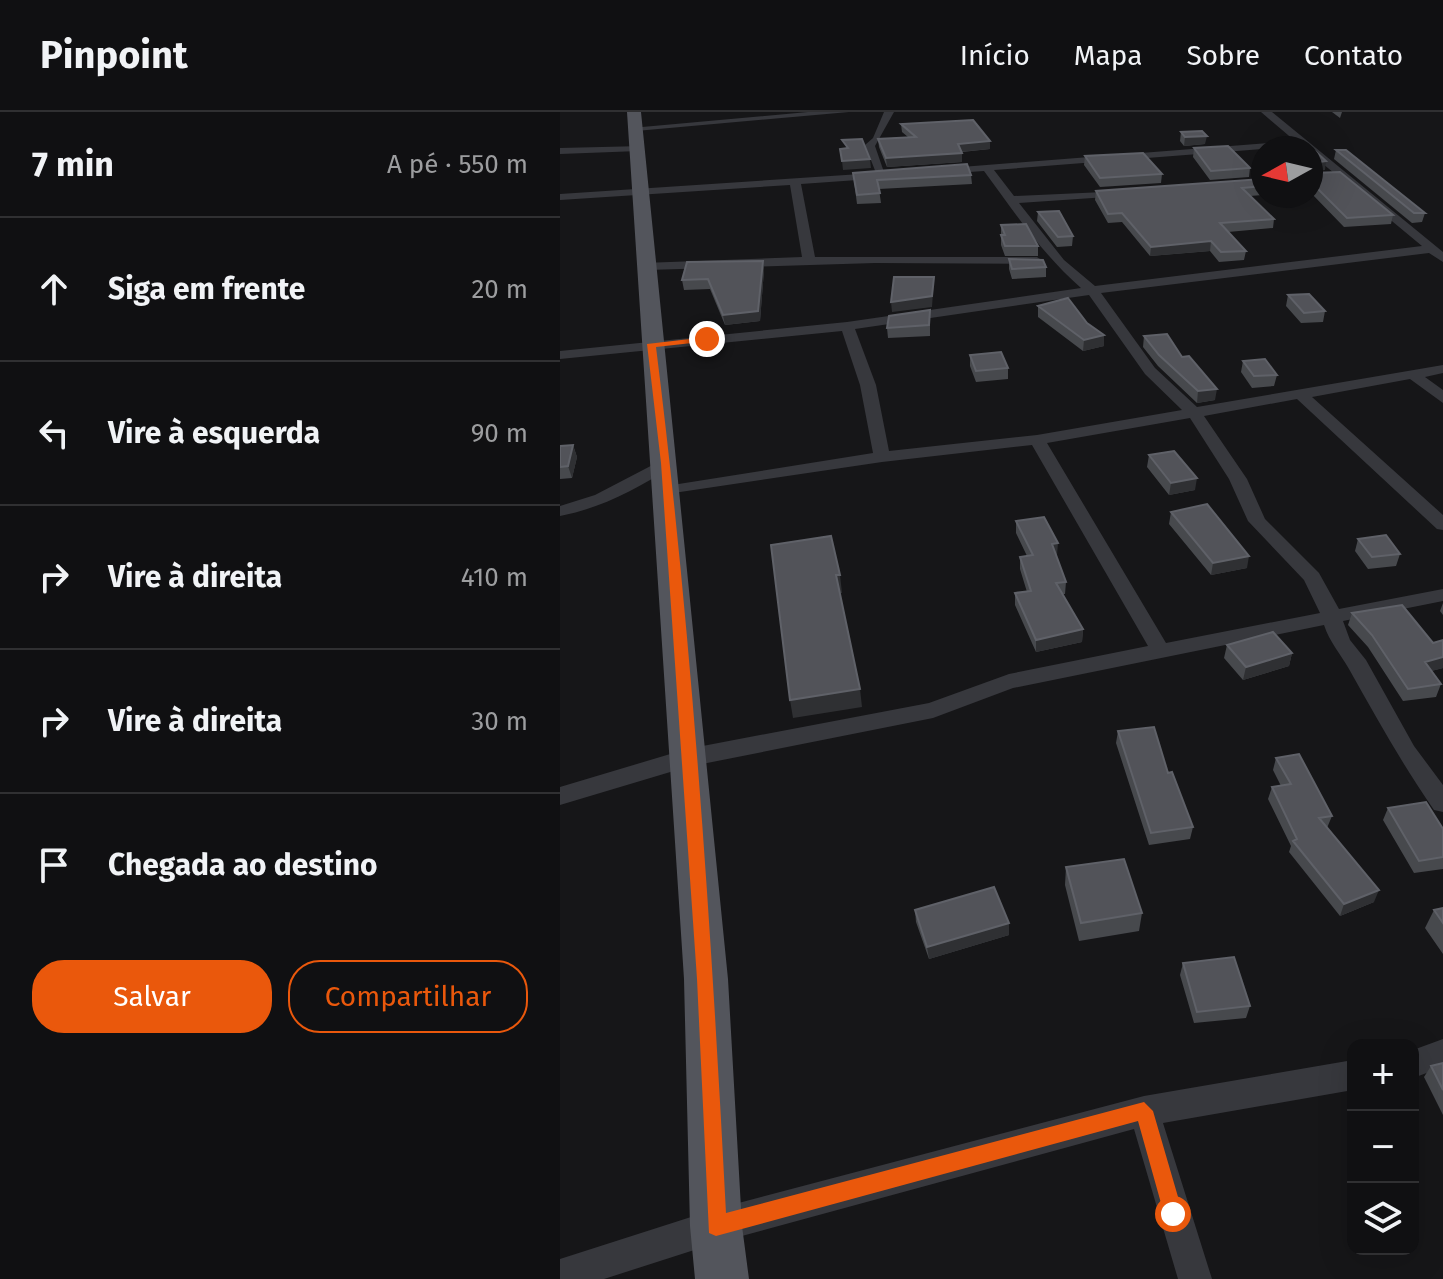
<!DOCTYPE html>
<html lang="pt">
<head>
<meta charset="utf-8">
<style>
	:root { --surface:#101012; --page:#19191b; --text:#f1f3f6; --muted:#9c9d9f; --line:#303032; --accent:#ea580c }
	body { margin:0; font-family:"Fira Sans",sans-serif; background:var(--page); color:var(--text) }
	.controls { position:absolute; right:24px; bottom:24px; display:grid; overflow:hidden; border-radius:16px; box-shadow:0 8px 32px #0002 }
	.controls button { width:72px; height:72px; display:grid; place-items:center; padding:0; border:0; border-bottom:2px solid var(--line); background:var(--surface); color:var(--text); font:40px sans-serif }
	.compass { position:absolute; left:691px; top:24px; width:72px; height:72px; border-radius:50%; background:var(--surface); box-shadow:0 8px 32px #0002; rotate:262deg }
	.stop { position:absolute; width:24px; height:24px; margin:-18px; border:6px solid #ea580c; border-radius:50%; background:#fff }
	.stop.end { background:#ea580c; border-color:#fff; box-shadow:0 2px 8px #0008 }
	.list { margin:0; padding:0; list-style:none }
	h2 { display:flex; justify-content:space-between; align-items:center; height:104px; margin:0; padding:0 32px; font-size:34px }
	h2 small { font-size:26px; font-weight:400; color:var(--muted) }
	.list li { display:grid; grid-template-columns:52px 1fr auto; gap:24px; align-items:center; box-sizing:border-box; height:144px; padding:0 32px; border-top:2px solid var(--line) }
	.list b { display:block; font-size:30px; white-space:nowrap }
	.list em { font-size:26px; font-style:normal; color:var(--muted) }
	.actions { display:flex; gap:16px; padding:24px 32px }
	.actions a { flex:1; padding:18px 0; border:2px solid var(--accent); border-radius:32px; text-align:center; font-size:28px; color:var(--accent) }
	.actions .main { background:var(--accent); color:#fff }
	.icon { flex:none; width:44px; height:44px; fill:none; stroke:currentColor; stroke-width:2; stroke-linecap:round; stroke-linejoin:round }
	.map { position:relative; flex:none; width:883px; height:1167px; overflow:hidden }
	header { display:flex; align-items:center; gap:48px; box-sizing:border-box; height:112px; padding:0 40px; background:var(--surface); border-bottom:2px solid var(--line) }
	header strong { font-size:38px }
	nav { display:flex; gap:44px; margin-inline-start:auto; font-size:28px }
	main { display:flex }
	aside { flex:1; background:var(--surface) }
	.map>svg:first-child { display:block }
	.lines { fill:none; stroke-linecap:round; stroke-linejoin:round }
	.street { fill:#37383d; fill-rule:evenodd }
	.primary { fill:#53555c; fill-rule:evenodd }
	.wall { fill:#47494d }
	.shaded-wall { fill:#2f3033 }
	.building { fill:#525359; stroke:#5f6168; stroke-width:2 }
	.route { fill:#ea580c }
</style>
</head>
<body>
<header>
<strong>Pinpoint</strong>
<nav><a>Início</a><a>Mapa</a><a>Sobre</a><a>Contato</a></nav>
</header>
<main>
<aside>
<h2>7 min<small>A pé · 550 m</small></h2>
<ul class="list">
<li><svg class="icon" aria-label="ahead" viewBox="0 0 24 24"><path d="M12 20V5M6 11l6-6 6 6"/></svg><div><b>Siga em frente</b></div><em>20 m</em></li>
<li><svg class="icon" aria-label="left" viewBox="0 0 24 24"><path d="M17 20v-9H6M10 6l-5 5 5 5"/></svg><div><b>Vire à esquerda</b></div><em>90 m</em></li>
<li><svg class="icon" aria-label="right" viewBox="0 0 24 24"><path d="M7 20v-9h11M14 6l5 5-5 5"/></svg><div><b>Vire à direita</b></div><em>410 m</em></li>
<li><svg class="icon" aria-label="right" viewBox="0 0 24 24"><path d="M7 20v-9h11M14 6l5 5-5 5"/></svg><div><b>Vire à direita</b></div><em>30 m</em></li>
<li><svg class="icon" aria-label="arrive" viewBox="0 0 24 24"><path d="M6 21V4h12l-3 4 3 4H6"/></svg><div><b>Chegada ao destino</b></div></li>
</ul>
<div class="actions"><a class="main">Salvar</a><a>Compartilhar</a></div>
</aside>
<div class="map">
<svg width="883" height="1167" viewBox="0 0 883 1167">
	<rect width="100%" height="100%" fill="#161618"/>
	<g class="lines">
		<path class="street" d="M248,0H289L76,19L71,16Z
			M324,0H334L315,34L326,66L241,72L255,145H477L483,149L481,152L315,151L87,158L81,154L83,151L242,145L230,73L0,88V82L316,61L305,33L313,26Z
			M701,0H712L883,140V150L869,141L541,181L595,256L637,295L883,253V261L865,265L883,278V291L850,267L752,285L883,403V418L877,417L737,287L644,304L687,367L705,407L759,461L779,497L883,477V489L783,509L790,528L806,548L854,634L883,673V700L874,698C842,652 816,605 789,557C780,541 770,531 764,513L453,576L373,606L127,655L0,693V675L127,637L369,591L449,562L588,534L472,333L322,350L100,383L97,379L106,374L313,341L300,273L282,219L0,247V239L287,210L521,176C481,141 453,98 424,59L380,62L376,57L735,29ZM742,34L751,36V42L862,134L535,174L504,148L459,91L562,84L566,79L454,84L434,58ZM529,183L585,262L622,298L477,323L329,339L316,273L295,217ZM630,306L669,367L688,409L744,468L760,501L606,531L487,331Z
			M83,34L79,39L0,42V36Z
			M106,346L112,347V355C76,377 42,396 0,404V394L35,383Z
			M883,927V955L853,966V938Z
			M793,948V978L603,1011L652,1167H618L574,1017L156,1131L44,1167H0V1147L156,1097L584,984Z"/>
		<path class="primary" d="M67,0H81L168,867L182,1114L189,1167H135L130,1114L124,867Z"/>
	</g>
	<path class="wall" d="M772,0H782L780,6Z
		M341,12L430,29V37L402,40V50L327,55L319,35L318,27L348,25L342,20Z
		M621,20L645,32L624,34L620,29Z
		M634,36L690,56L689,65L650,68L633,45Z
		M776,38L865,101L862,110L852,111L774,47Z
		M525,44L602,62L601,71L540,75L524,53Z
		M293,61L411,63L412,72L319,77L321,91L297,92Z
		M751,61L833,103L831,112L784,115L751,81Z
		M703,69V83L690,84L714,107L713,116L668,120L686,139L684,148L659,150L650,139L590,144L562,110L548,111L535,88L536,79Z
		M478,100L513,124L512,134L497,135L477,109Z
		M441,113L478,134V144H445L441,133Z
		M449,147L486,155V165L452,167L449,157Z
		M203,149L204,158L200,209L165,213L150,177L124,178L122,168Z
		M728,183L765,199L763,210L741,211L726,194Z
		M478,194L544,234L523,239L478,205Z
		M370,198V224L328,226L327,216Z
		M584,224L622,245L655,288L637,291L598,254L583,235Z
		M410,243L448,256V267L416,270L410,254Z
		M683,249L717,263L714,274L692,276L681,260Z
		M13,333L17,345L12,366L0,367V334Z
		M589,343L635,378L609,383L587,355Z
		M611,400L687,456L651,463L609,412Z
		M456,409L497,443L496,444L506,470L505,482H502L523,517L522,530L476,540L455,493V481L467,480L460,457V445L467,444L456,421Z
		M798,427L840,442L836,454L808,457L795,439Z
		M883,491V503L880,499Z
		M792,501L873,531L883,528V556L871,559L881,572L876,585L843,589L808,535L788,513Z
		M667,533L732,541L729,554L683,568L664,546Z
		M558,619L608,661L633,715L630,727L589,733L556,631Z
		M716,646L772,704L767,716L814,790L780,804L729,740L731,734L708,687L712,675L721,674L713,658Z
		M828,696L883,717V757L854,761L823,708Z
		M506,755L582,801L579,819L519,829L505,773Z
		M883,796V842L865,816L874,798Z
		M355,798L449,811V823L369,847L356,810Z
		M623,851L690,894L686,906L634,911L620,863Z
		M883,951V1003L864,965L871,954Z"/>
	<path class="shaded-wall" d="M647,24L645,32L624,34L625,25Z
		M430,29V37L398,40V32Z
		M402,41V50L327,55L326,46Z
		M310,47L311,56L283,58L282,49Z
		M766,49L765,58L751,60V51Z
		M651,129L650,139L590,144L591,135Z
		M203,149L204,158L200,209L165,213L163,203Z
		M374,165L372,195L332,200L331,190Z
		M544,223V234L523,239L524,228Z
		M657,277L655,288L637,291L638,279Z
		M13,333L17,345L12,366L8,354Z
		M637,366L635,378L609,383L611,371Z
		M498,431L497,443L491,444L492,432Z
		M689,444L687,456L651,463L653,451Z
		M276,463H280L282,481H279Z
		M523,517L522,530L476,540V528Z
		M732,541L729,554L683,568L686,555Z
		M883,545V556L860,562L865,550Z
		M300,577L302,595L233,606L230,588Z
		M819,778L814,790L780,804L784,792Z
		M449,811V823L369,847L367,835Z"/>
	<path class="building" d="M413,8L430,29L398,32L402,41L326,46L318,27L356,25L341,12Z
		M642,19L647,24L625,25L621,20Z
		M302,27L310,47L282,49L280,37L288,36L282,28Z
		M668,34L690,56L651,59L634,36Z
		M776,38H786L865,101H854Z
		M751,39H755L766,49L751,51Z
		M583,41L602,62L540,66L525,44Z
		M407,52L411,63L317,68L320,81L297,83L293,61Z
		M780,60L833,103L787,106L751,70V61Z
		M702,67L703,69V74L682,76L714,107L660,111L686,139L661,140L651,129L591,135L562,101L548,102L536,79Z
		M499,99L513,124L498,125L478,100Z
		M466,112L478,134H445L441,123H445L441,113Z
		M449,147L483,148L486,155L452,157Z
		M203,149L198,199L163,203L148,167L122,168L127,150Z
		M334,165H374L372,184L331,190Z
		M749,182L765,199L744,201L728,183Z
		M508,186L527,211L544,223L524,228L478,194Z
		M370,198L369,213L327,216L329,204Z
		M607,222L622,245L629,244L657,277L638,279L599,243L584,224Z
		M441,240L448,256L416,259L410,243Z
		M705,247L717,263L694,264L683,249Z
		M13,333L8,354L0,355V334Z
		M614,339L637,366L611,371L589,343Z
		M647,392L689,444L653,451L611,400Z
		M484,405L498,431L492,432L506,470L496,471L523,517L476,528L455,481L471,479L460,445L473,443L456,409Z
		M826,423L840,442L812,445L798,427Z
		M271,424L280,463H276L300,577L230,588L211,433Z
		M842,493L873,531L883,528V545L865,550L881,572L848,577L812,523L792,501Z
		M713,520L732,541L686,555L667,533Z
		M594,615L608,661L612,660L633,715L591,721L558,619Z
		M739,642L772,704L759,706L819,778L784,792L733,729L737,727L712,675L731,672L716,646Z
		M866,690L883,717V745L859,749L828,696Z
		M564,747L582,801L521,811L506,755Z
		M434,775L449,811L367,835L355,798Z
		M883,796V811L874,798Z
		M674,845L690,894L637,900L623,851Z
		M883,951V978L871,954Z"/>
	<path class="route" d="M147,225L150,229L96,235C132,522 151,812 166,1101L584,990L593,999L623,1102L620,1109L613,1112L606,1109L578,1009L156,1124L149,1121L137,867L101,351L87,232Z"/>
</svg>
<div class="controls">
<button>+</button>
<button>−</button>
<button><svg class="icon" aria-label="layers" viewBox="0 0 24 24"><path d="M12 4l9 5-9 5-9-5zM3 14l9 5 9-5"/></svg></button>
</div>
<svg class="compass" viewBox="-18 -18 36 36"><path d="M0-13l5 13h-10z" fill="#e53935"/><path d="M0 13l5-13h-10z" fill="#9c9d9f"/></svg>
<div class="stop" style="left:613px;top:1102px"></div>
<div class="stop end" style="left:147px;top:227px"></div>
</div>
</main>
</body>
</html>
